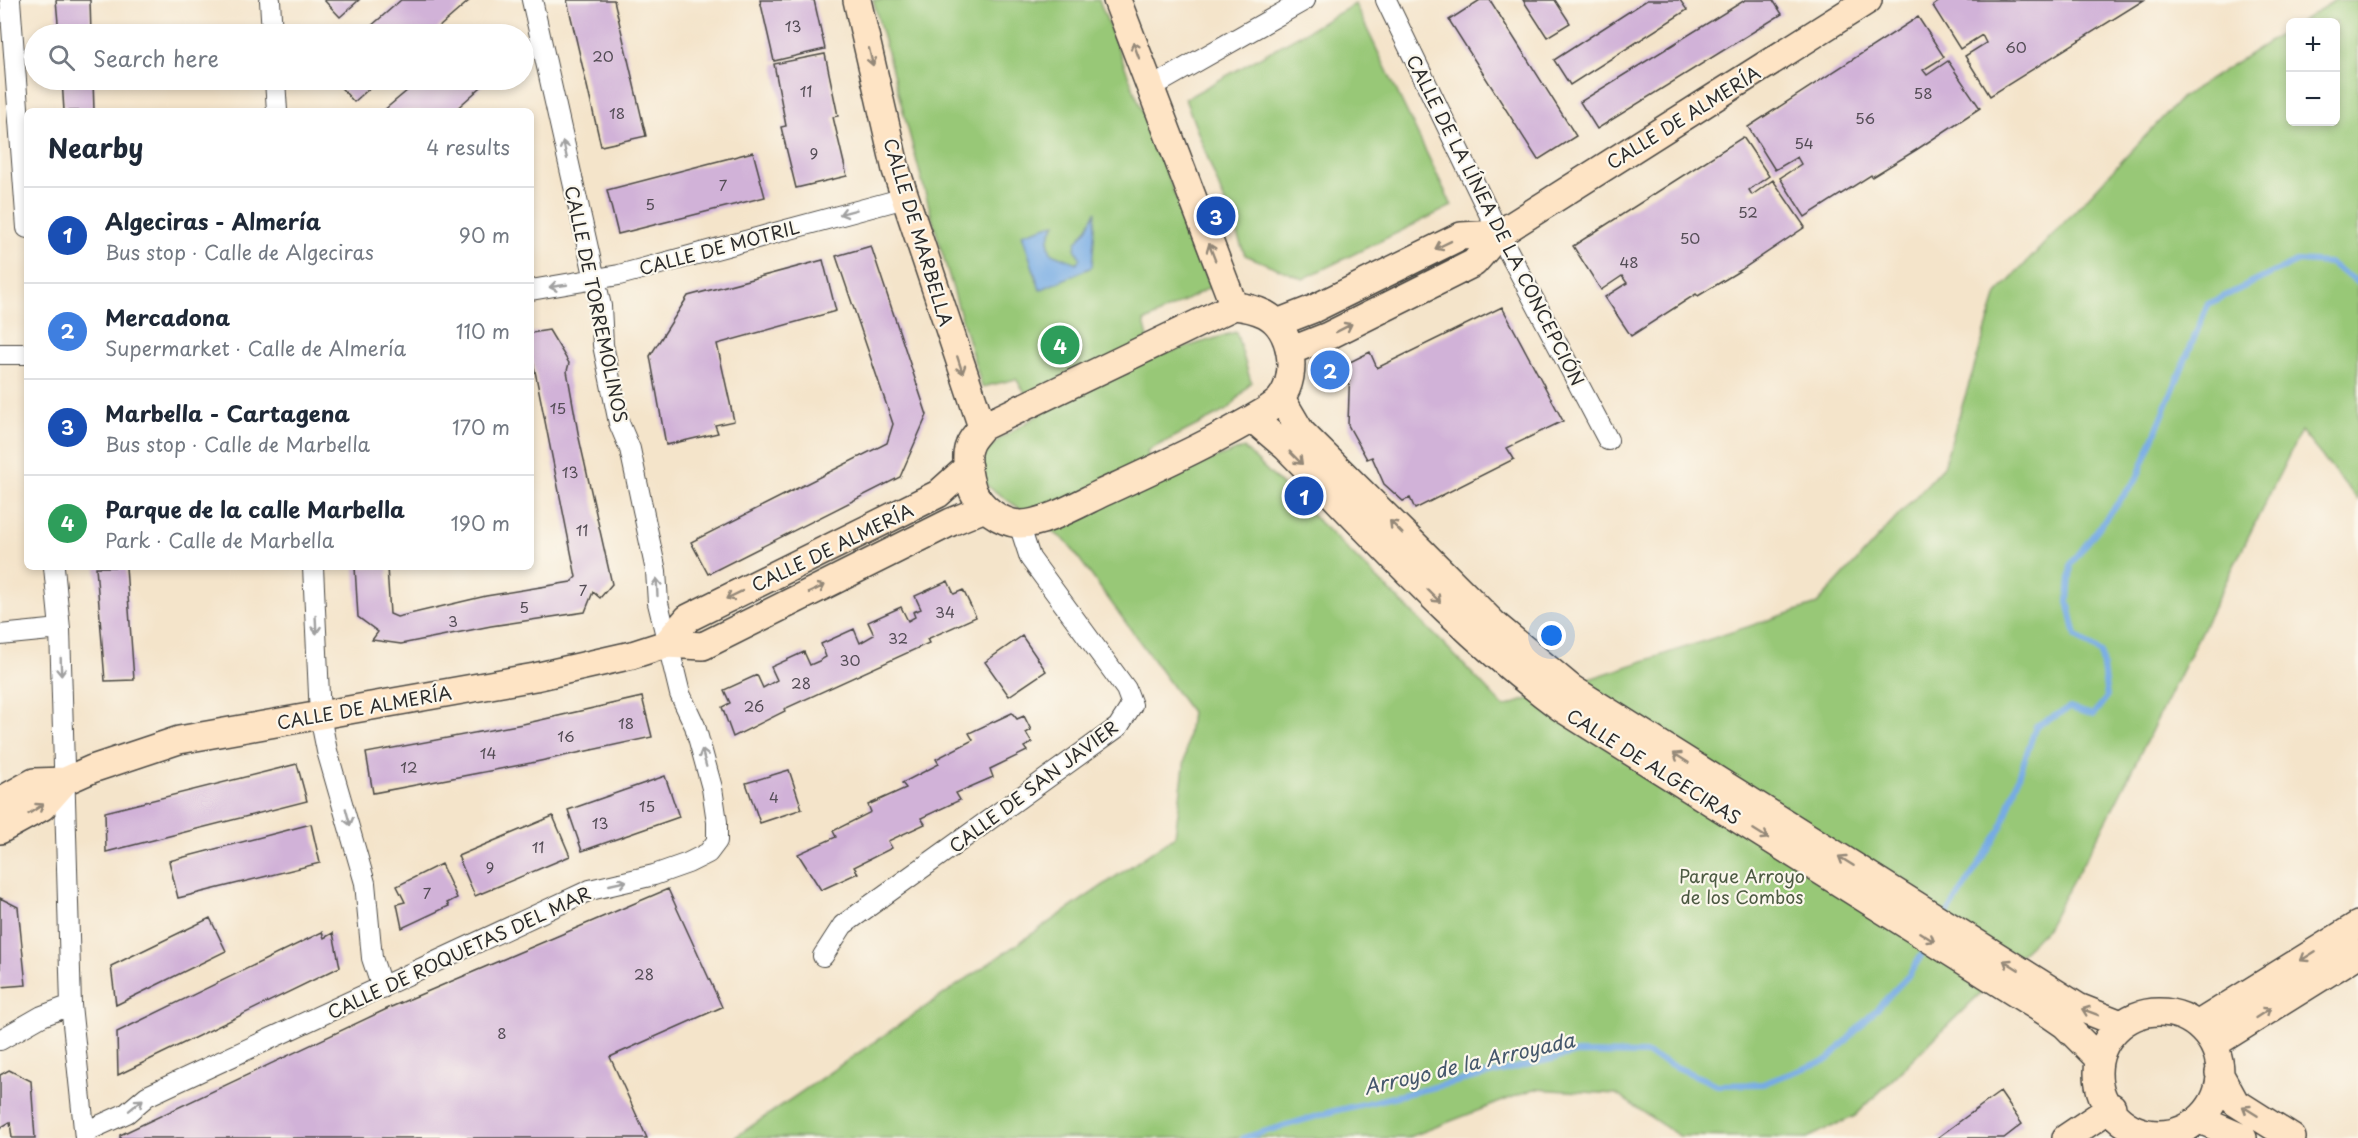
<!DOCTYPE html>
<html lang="en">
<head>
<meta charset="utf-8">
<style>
	:root { --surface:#fff; --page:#f6f6f7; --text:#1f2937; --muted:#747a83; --line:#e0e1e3; --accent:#111827 }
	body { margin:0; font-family:"Playpen Sans",sans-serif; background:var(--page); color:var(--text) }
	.controls { position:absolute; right:18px; top:18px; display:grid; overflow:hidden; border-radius:9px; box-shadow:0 3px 9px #0003 }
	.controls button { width:54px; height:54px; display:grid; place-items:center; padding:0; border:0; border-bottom:2px solid var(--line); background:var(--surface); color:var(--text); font:30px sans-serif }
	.you { position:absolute; left:1552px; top:636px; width:21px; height:21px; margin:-15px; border:4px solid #fff; border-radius:50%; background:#1a73e8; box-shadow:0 0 0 9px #1a73e833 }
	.badge { display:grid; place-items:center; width:39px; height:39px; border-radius:50%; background:var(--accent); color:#fff; font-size:20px; font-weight:700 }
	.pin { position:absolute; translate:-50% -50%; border:3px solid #fff; box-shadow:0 2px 6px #0006 }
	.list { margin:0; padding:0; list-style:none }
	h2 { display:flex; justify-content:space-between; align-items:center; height:78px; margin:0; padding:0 24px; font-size:26px }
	h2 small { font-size:20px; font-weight:400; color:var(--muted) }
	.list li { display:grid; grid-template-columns:39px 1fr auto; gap:18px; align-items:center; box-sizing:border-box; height:96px; padding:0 24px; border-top:2px solid var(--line) }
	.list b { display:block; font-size:22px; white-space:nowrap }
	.list p { margin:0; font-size:20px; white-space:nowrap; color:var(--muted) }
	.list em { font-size:20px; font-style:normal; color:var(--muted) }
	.icon { flex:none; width:33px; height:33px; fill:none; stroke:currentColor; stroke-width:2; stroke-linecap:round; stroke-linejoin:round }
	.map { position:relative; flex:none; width:2358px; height:1138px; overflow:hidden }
	.search { position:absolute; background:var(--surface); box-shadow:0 3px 9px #0003; left:24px; top:24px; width:510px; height:66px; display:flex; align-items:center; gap:15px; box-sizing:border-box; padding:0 21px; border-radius:33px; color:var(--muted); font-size:22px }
	.panel { position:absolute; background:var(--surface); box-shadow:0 3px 9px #0003; left:24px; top:108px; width:510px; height:462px; border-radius:9px }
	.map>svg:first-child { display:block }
	.green { fill:#98c877; stroke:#627a51; stroke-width:1.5 }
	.water { fill:#76abe4; stroke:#506b88; stroke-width:1.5 }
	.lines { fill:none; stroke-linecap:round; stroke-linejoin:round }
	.stream { stroke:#76abe4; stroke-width:6 }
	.building { fill:#d1b2d8 }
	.street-casing { stroke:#494743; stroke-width:22 }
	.secondary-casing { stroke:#494743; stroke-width:30 }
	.street { stroke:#fff; stroke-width:20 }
	.secondary { stroke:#fee4c5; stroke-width:27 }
	.oneway { stroke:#948878 }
	.oneway2 { stroke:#a0a0a0 }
	.labels { text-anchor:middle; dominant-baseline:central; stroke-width:4.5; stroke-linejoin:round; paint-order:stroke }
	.number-label { font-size:15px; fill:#544d56 }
	.street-label { font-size:18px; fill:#2b2b2b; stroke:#fbf7ec }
	.park-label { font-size:18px; fill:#4c5a42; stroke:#fbf7ec }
	.water-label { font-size:20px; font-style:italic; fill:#45586c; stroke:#fbf7ec }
</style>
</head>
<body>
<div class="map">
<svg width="2358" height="1138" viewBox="0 0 2358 1138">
	<rect width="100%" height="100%" fill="#fbf7ec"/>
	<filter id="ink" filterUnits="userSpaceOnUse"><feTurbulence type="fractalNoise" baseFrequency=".0167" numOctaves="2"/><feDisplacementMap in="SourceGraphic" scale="12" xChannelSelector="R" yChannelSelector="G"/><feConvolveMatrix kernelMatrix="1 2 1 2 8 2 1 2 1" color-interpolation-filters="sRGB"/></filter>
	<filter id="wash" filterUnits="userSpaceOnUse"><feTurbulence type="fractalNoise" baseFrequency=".008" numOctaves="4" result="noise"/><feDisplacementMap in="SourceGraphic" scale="24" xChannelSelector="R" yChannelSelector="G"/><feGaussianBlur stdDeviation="1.35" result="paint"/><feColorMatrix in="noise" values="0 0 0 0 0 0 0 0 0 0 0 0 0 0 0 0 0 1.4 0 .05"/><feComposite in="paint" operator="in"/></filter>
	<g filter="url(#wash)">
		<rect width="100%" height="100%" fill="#f4e4ca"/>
		<path class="green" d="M873,0H1099L1211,287L1144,322L1153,357L1236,332L1251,382L1229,409L1147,451L1155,480L1244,448L1443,643L1504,707L1817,604L1943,467L1997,294L2182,97L2290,28V122H2336V22H2300L2335,0H2358V500L2301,431L2107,820L2046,929L1855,1116L1807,1138L1679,1136L1616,1094L1534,1089L1407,1138H734L1175,836L1191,712L1067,542L986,485L981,457L998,440L1040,414L1016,379L982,387L934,225Z
			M1355,4L1452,206L1303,279L1245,255L1185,99Z"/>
		<path class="water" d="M1096,211L1092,267L1040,290L1022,234L1056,223C1049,234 1046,241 1051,253L1077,263L1080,258L1075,248L1077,241L1087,229Z"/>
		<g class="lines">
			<path class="stream" d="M1946,916L2001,829L2036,726L2070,708L2093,715L2107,697L2101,653L2076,636L2068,601L2071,564L2137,478L2208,304L2298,261L2329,263L2358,282
				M1243,1138L1334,1111L1577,1053L1647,1054L1717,1085L1762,1084L1829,1059L1909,975L1928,945"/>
		</g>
		<g id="blocks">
			<path class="building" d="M56,0H90L91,34H59Z
				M324,0H359L340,17Z
				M401,0H470L431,34H362Z
				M567,0H614L646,136L601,146Z
				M760,0H814L825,49L774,61Z
				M1480,0H1490L1576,136L1538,160L1449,20Z
				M1523,0H1555L1570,23L1547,37Z
				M1647,0H1680L1687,10L1570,85L1554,60Z
				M1745,0H1773L1782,14L1597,129L1580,102Z
				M1941,0H2144L1990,96L1965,56L1986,43L1982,35L1960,49L1933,6Z
				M1918,17L1944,57L1923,70L1927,75L1948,61L1980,108L1916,150L1872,177L1871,175L1805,217L1780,178L1801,164L1797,157L1775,170L1748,127Z
				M825,54L838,116L833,117L847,176L796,188L781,127L786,126L774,64Z
				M62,80H93L94,111H64Z
				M334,80H379L354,102Z
				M420,80H489L454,111H383Z
				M1743,137L1769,176L1749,190L1752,195L1773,180L1805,227L1741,270L1698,296L1696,294L1631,336L1605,297L1627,283L1622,276L1601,290L1573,246Z
				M753,152L765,197L618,234L607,190Z
				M871,246L927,415L900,477L708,574L691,542L887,443L893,424L836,256Z
				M823,260L836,311L717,344L734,421L715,425L718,433L666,445L650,356L688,296Z
				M1502,307L1563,421L1507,448L1514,459L1415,509L1410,498L1403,501L1384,484L1372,457L1367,459L1348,425L1350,362L1370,352L1377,368Z
				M549,330L569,363L567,371L579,438L612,584L600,598L593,592L585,612L491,626L401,644L372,640L378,632L358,617L355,567H387L390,614L397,617L486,596L571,582L576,577L533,361H531V333Z
				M96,567H126L134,680L105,681Z
				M948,581L954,594L963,590L976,617L927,639L929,643L784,709L785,711L733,737L722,707L730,703L724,690L757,675L763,688L777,680L771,667L804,652L810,665L819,661L826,657L821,644L854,629L860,643L874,635L868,622L901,607L908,621L915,617L913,612L921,609L915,596Z
				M1022,636L1046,671L1009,696L985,662Z
				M642,697L652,737L531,763L373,793L366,753L523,724Z
				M1012,713L1017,719L1024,716L1031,730L1026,733L1032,743L1024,747L1027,751L990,769L993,777L956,793L960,800L921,818L925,824L888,841L892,848L854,867L858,873L821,890L798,854L836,837L833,831L871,812L868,805L906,788L902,783L939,764L936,759L973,740L969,733Z
				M297,764L307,801L106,852L105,812Z
				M789,770L802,809L760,823L746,783Z
				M665,776L679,817L582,851L568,810Z
				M553,816L570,856L475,896L458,856Z
				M311,824L320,863L178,898L169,861Z
				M441,864L457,898L447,903L449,906L402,928L397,904L405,902L397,886Z
				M668,889L722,1007L610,1057L647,1138H120V1135L391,1007Z
				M0,898L18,907L26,985L0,987Z
				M210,918L226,951L116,1005L111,966Z
				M322,932L324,938L333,933L340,967L118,1075L117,1032Z
				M9,1070L31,1081L35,1138H12L10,1122L0,1128V1075Z
				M2000,1092L2022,1124L2004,1138H1937Z"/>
		</g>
	</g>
	<g filter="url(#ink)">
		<use href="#blocks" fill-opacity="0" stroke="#494743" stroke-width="1.5"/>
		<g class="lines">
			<defs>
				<path id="street" d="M10,0L27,228
					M270,0L272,34
					M1386,0L1499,234L1608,440
					M275,80L277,111
					M1150,88L1305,0
					M531,290L619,275L905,198
					M0,354H27
					M54,567L60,629L71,1005L85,1138
					M313,567L320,716L327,751L365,883L372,958L382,988
					M0,635L60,629
					M823,956L843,925L1118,727L1132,705L1126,689L1030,558L1019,524
					M0,1040L42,1016L71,1005
					M85,1132L127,1113L147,1096L590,890L654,875L688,863L708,853L717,841V822L712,788L695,726L680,694L658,603L656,571L630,449L619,423L603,345L601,306L532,0
					M2154,1134L2155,1138"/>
				<path id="secondary" d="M857,0L896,170L982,427
					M1117,0L1234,306
					M1234,306C1245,307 1255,309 1265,314C1292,328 1299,374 1281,398C1278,402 1272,406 1267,410C1214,442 1156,468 1100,494C1079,504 1042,525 1019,524C1000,522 981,508 973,491C969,479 964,457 969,446C971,439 978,433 982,427Z
					M1277,323L1313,309L1461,236L1499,234
					M1290,351L1328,336L1474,263L1499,234L1868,0
					M1281,398L1301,432L1413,543L1494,624L1572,689L2078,1007L2121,1024
					M1253,419L1286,447C1374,536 1459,632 1560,707L2049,1014L2065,1025L2098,1058
					M666,644L688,618L938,494L968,467
					M0,801L34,782L65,781L92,769L179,740L535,677L632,655L666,644L703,646L951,522L985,508
					M0,830L42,807L65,781
					M2098 1073a61 61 0 1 1 122 0a61 61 0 1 1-122 0Z
					M2197,1025L2358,925
					M2214,1044L2358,954
					M2219,1073L2235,1102L2292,1138
					M2200,1120L2243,1138
					M2066,1138L2112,1107"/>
			</defs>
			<use href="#street" class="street-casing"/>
			<use href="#secondary" class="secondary-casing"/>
			<use href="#street" class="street"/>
			<use href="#secondary" class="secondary"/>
		</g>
		<defs><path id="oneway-shaft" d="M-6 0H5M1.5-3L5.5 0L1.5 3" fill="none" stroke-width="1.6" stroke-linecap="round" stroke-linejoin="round" transform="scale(1.5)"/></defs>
		<g class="oneway">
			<use href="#oneway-shaft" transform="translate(1136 50) rotate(-110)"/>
			<use href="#oneway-shaft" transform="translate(871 57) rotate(77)"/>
			<use href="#oneway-shaft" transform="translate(1443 245) rotate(154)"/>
			<use href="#oneway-shaft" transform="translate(1212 252) rotate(-111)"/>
			<use href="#oneway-shaft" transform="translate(1344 328) rotate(-27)"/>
			<use href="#oneway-shaft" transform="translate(960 365) rotate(72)"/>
			<use href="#oneway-shaft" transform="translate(1296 458) rotate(45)"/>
			<use href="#oneway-shaft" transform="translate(1396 527) rotate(-135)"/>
			<use href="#oneway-shaft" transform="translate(817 589) rotate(-26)"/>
			<use href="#oneway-shaft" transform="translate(734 595) rotate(154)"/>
			<use href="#oneway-shaft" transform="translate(1434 596) rotate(45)"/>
			<use href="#oneway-shaft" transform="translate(1681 758) rotate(-148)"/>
			<use href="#oneway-shaft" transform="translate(36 809) rotate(-33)"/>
			<use href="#oneway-shaft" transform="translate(1761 834) rotate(32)"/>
			<use href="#oneway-shaft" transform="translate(1846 861) rotate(-148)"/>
			<use href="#oneway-shaft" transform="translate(1927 937) rotate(32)"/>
			<use href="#oneway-shaft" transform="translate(2308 956) rotate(148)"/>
			<use href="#oneway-shaft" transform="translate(2011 965) rotate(-148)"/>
			<use href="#oneway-shaft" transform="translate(2090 1012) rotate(-159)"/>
			<use href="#oneway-shaft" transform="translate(2263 1013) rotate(-33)"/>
			<use href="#oneway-shaft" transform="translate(2250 1111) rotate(-148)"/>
		</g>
		<g class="oneway2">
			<use href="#oneway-shaft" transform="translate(565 150) rotate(-103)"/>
			<use href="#oneway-shaft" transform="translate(848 212) rotate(165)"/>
			<use href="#oneway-shaft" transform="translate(558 286) rotate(172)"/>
			<use href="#oneway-shaft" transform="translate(657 587) rotate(-93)"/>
			<use href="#oneway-shaft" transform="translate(316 625) rotate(87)"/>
			<use href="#oneway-shaft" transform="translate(61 667) rotate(88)"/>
			<use href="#oneway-shaft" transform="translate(704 758) rotate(-105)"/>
			<use href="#oneway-shaft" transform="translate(348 817) rotate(75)"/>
			<use href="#oneway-shaft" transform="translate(618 883) rotate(-13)"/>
			<use href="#oneway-shaft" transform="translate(136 1105) rotate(-39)"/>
		</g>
	</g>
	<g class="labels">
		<g class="number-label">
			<text x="793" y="25">13</text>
			<text x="2016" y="46">60</text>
			<text x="603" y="55">20</text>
			<text x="806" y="90">11</text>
			<text x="1923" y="92">58</text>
			<text x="617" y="112">18</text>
			<text x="1865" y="117">56</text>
			<text x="1804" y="142">54</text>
			<text x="814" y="152">9</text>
			<text x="723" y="184">7</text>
			<text x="650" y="203">5</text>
			<text x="1748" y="211">52</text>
			<text x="1690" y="237">50</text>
			<text x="1629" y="261">48</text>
			<text x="558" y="407">15</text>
			<text x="570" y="471">13</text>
			<text x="582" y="529">11</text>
			<text x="583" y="589">7</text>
			<text x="524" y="606">5</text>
			<text x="945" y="611">34</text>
			<text x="453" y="620">3</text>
			<text x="898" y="637">32</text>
			<text x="850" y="659">30</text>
			<text x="801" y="682">28</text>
			<text x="754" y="705">26</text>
			<text x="626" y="722">18</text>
			<text x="566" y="735">16</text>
			<text x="488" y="752">14</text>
			<text x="409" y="766">12</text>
			<text x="774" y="796">4</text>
			<text x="647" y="805">15</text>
			<text x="600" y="822">13</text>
			<text x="538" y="846">11</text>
			<text x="490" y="866">9</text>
			<text x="427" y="892">7</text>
			<text x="644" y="973">28</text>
			<text x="502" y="1032">8</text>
		</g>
		<g class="street-label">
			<text transform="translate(1683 117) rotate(-32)">CALLE DE ALMERÍA</text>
			<text transform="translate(1496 220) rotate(63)">CALLE DE LA LÍNEA DE LA CONCEPCIÓN</text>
			<text transform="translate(919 232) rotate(73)">CALLE DE MARBELLA</text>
			<text transform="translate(719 247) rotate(-15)">CALLE DE MOTRIL</text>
			<text transform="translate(597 304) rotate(78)">CALLE DE TORREMOLINOS</text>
			<text transform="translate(832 547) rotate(-26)">CALLE DE ALMERÍA</text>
			<text transform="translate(364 707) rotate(-10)">CALLE DE ALMERÍA</text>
			<text transform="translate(1654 766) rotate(32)">CALLE DE ALGECIRAS</text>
			<text transform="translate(1033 786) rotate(-37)">CALLE DE SAN JAVIER</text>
			<text transform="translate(459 952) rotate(-25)">CALLE DE ROQUETAS DEL MAR</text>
		</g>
		<g class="park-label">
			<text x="1742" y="875">Parque Arroyo<tspan x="1742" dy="21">de los Combos</tspan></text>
		</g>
		<g class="water-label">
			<text transform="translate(1469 1063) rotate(-13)">Arroyo de la Arroyada</text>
		</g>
	</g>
</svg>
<div class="controls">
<button>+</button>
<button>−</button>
</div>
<div class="you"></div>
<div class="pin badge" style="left:1304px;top:496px;background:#1a4fb4">1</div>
<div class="pin badge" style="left:1330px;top:370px;background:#3f7fe0">2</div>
<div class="pin badge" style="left:1216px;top:216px;background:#1a4fb4">3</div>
<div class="pin badge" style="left:1060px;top:345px;background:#2e9e5b">4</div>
<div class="search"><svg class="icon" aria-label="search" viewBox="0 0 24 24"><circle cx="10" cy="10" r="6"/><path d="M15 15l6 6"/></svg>Search here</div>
<section class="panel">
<h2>Nearby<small>4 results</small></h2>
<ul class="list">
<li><span class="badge" style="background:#1a4fb4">1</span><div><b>Algeciras - Almería</b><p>Bus stop · Calle de Algeciras</p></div><em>90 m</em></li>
<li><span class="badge" style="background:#3f7fe0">2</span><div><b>Mercadona</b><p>Supermarket · Calle de Almería</p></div><em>110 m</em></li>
<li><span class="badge" style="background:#1a4fb4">3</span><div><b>Marbella - Cartagena</b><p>Bus stop · Calle de Marbella</p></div><em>170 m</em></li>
<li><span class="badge" style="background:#2e9e5b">4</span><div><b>Parque de la calle Marbella</b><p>Park · Calle de Marbella</p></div><em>190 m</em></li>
</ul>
</section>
</div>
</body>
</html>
